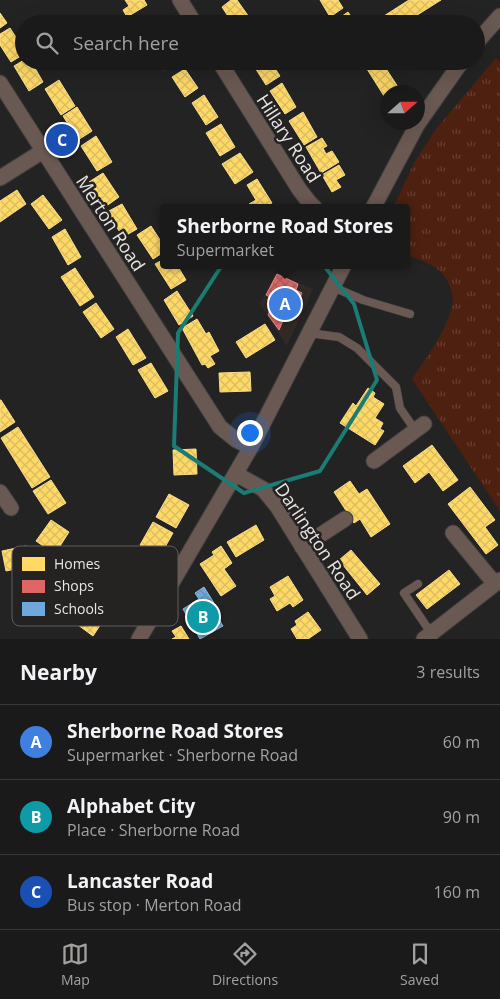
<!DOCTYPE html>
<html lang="en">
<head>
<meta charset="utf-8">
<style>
	:root { --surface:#1b1a1a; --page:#242323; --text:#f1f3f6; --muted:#a0a1a2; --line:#393839; --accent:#a3a1a0 }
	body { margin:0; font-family:"Open Sans",sans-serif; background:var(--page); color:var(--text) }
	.compass { position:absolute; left:380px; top:85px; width:45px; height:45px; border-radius:50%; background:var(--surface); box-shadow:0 5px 20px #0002; rotate:69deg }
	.you { position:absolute; left:249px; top:432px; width:18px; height:18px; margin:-12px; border:4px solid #fff; border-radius:50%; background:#1a73e8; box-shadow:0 0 0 8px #1a73e833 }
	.badge { display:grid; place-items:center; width:32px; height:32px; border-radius:50%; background:var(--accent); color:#fff; font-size:16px; font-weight:700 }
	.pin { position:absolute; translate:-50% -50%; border:2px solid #fff; box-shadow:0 1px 5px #0006 }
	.popup { position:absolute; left:160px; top:204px; width:250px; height:65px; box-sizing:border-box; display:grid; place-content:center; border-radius:5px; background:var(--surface); filter:drop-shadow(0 1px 4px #0005); font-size:16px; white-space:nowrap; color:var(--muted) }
	.popup b { font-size:19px; color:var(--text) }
	.popup::after { content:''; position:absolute; left:50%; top:100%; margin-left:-10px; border:10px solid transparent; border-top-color:var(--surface) }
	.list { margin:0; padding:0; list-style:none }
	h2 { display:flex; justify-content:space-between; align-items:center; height:65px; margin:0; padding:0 20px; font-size:21px }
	h2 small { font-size:16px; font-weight:400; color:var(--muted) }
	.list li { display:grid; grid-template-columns:32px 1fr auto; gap:15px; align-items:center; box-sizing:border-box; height:75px; padding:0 20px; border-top:1px solid var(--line) }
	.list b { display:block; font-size:19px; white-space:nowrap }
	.list p { margin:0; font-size:16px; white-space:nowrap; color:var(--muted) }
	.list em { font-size:16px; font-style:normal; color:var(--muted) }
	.icon { flex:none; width:28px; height:28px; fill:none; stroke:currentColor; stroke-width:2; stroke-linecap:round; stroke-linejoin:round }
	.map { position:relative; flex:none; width:500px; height:639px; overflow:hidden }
	.search { position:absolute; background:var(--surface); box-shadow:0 5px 20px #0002; left:15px; right:15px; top:15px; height:55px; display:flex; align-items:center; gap:12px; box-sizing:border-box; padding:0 18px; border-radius:28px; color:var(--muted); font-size:19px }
	.sheet { height:290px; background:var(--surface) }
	nav { display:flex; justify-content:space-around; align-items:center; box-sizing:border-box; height:70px; border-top:1px solid var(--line); background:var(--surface); font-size:14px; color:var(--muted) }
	nav a { display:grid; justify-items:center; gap:2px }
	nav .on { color:var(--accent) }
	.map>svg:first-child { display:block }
	.built { fill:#312926 }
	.grass { fill:url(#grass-tufts) }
	.homes { fill:url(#homes-cross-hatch); stroke:#f8dd8c }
	.shops { fill:url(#shops-cross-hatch); stroke:#e28c8c }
	.schools { fill:url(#schools-cross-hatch); stroke:#93bade }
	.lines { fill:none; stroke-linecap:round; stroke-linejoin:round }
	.service-casing { stroke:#3f3e3e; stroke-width:9 }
	.minor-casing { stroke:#3f3e3e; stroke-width:17 }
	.service { stroke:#6a5852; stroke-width:8 }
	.minor { stroke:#6a5852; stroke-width:15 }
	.marked { fill:none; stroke:#1a7c74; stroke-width:4; stroke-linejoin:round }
	.labels { text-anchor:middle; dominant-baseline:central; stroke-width:5; stroke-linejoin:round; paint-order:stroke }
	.street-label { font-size:18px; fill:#e7e5e4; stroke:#252222 }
	.key { fill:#252222; stroke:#5f5c5c; stroke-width:1 }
	.key-label { font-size:14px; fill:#e7e5e4 }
</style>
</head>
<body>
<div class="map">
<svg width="500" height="639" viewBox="0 0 500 639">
	<defs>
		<pattern id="grass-tufts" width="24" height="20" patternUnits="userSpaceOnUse" patternTransform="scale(1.25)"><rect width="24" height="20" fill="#4e2010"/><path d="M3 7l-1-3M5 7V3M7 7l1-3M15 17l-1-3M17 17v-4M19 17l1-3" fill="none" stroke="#684033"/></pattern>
		<pattern id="homes-cross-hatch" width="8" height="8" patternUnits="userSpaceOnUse" patternTransform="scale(1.25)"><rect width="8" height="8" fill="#ffd966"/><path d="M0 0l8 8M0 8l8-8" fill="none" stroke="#dabb5f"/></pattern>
		<pattern id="shops-cross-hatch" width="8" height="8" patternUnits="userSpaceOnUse" patternTransform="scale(1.25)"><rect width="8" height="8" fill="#e06666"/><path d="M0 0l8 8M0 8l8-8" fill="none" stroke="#b25c5c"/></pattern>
		<pattern id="schools-cross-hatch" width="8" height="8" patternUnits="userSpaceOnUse" patternTransform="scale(1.25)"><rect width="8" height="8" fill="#6fa8dc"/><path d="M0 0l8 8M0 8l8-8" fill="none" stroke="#648fb6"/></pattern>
	</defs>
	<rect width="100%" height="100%" fill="#242323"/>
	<path class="built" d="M276,273L313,289L287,346L260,304Z"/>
	<path class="grass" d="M496,58L500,62V511L412,379C427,357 444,334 452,308C455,298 449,279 441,272C432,263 418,259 406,255V208H393L414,163L436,129Z"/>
	<path class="homes" d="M125,0H144L147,5L127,17L123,10L129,6Z
		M231,0H237L249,17L239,24H233L222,7Z
		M320,0H338L343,8L330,17Z
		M409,0H441L403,24H378L376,21Z
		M348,12L356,24H337L335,21Z
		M0,13L7,23L0,28Z
		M151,16L156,24H139Z
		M10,28L24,50V54L11,62L0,45V34Z
		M24,60V61H31L43,82L29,91L14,66Z
		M159,61H176L177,62L164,70Z
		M255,61H270L280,76L266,85L252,63Z
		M362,61H381L398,87L384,96Z
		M185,69L198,88L185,97L172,77Z
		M59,80L75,106L61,115L45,89Z
		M282,83L296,107L285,114L270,91Z
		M204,95L218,117L206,125L192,103Z
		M77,107L92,131L78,140L63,116Z
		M303,112L317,137L304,145L289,121Z
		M221,124L235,147L220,156L206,133Z
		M96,136L112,162L97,171L81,146Z
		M322,138L327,146L323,148L326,154L332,151L339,162L321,173L306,147Z
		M240,153L253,172L235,184L222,164Z
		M339,165L345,175L336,180L341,187L332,192L322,175Z
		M103,173L119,197L105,207L89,182Z
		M257,179L272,203L263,208H251L249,204L256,200L247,185Z
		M17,190L26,204L0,222V201Z
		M43,195L62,220L49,229L31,204Z
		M122,204L137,229L123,237L107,212Z
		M151,226L164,246V252L153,259L137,235Z
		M65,229L81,257L68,265L52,237Z
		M164,259V265H177L186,280L171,289L155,264Z
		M75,268L94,297L80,306L61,277Z
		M177,291L193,316L179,325L164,300Z
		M96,303L114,329L101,338L83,312Z
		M197,319L206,334L209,332L219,351L210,356L215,364L208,368L205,364L202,365L182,328Z
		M265,324L275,340L246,358L236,342Z
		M128,329L146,358L133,365L116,337Z
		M151,363L168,391L155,398L138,370Z
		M250,372L251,391L220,392L219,373Z
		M368,388L375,393L373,397L384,404L375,418L383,423L380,429L384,431L375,445L340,423L353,403L356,406Z
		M0,400H1L15,422L0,432Z
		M18,427L50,477L32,488L1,438Z
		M432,445L458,480L443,491L429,472L415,483L403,466Z
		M196,449L197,474L174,475L173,450Z
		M51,480L66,503L48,514L33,491Z
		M350,481L359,494L367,489L390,524L371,537L360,519L354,523L334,492Z
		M470,487L495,520L485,527L498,545L486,554L448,504Z
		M169,494L189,505L176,528L156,517Z
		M51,520L69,532L55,554L36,541Z
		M153,522L173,533L160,556L140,545Z
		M256,525L264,540L236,557L227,542Z
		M26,546L29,566L6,571L2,551Z
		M221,546L232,563L224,569L236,586L221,596L200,564L214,555L212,552Z
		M351,550L380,584L367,595L339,560Z
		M137,551L159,562L146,585L125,574Z
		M449,570L460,584L427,609L416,595Z
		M288,576L303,600L293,607L290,603L277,611L270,599L275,596L270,587Z
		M108,579L124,589L93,636L78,625Z
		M308,612L321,630L308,639H297L291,629L297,625L295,621Z
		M181,626L189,639H172L176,637L172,631Z"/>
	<path class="shops" d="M277,274L298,284L296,290L302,293L294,312L288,309L279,330L268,315L274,299L266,295Z"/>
	<path class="schools" d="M204,587L214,603L211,605L223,626L200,639L183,609L199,599L195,593Z"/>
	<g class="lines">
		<defs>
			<path id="service" d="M333,287L363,300L410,314
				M311,331L316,334L339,337L357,348L396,387L400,408L415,430
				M418,584L404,593L431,633"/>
			<path id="minor" d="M180,0L195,24
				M476,43L500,16
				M219,61L299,189L309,202L315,208
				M0,83L220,427L236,440L251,447
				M0,178L43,151
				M373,208L417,125L462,61
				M374,461L424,424
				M236,474L263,489L277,506L360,639
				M0,492L11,508
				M453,533L495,584
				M302,547L345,519
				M139,639L251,447L344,265
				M424,639L500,580"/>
		</defs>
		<use href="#service" class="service-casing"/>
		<use href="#minor" class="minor-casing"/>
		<use href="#service" class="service"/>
		<use href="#minor" class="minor"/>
	</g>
	<path class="marked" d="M296,230L354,304L377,380L320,471L244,493L174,446L178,333L226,259Z"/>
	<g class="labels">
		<g class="street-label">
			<text transform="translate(289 138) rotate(57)">Hillary Road</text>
			<text transform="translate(111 223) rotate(57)">Merton Road</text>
			<text transform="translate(318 541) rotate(56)">Darlington Road</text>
		</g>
	</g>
	<rect x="12" y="546" width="166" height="80" rx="8" class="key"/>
	<rect x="22" y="557" width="23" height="14" fill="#ffd966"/>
	<rect x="22" y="580" width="23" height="13" fill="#e06666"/>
	<rect x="22" y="602" width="23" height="14" fill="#6fa8dc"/>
	<g class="key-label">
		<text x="54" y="569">Homes</text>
		<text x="54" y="591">Shops</text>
		<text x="54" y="614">Schools</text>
	</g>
</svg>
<svg class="compass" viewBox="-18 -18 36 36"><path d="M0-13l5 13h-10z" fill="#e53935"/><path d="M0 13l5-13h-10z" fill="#a0a1a2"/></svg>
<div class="you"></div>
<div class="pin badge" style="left:285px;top:304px;background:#3f7fe0">A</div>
<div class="popup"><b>Sherborne Road Stores</b>Supermarket</div>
<div class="pin badge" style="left:203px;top:617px;background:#0f9aa8">B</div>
<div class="pin badge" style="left:62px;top:140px;background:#1a4fb4">C</div>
<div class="search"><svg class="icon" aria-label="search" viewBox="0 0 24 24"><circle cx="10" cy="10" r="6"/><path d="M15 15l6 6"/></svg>Search here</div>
</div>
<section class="sheet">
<h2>Nearby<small>3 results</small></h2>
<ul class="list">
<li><span class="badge" style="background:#3f7fe0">A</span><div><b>Sherborne Road Stores</b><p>Supermarket · Sherborne Road</p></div><em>60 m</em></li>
<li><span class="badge" style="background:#0f9aa8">B</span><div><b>Alphabet City</b><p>Place · Sherborne Road</p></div><em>90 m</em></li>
<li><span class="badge" style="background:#1a4fb4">C</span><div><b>Lancaster Road</b><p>Bus stop · Merton Road</p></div><em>160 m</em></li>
</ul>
</section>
<nav>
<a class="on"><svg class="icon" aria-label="map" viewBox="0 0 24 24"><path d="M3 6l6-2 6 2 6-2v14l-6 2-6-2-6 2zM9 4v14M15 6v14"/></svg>Map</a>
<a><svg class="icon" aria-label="directions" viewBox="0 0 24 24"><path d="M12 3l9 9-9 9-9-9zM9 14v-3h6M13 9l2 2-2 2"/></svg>Directions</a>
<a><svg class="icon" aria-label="saved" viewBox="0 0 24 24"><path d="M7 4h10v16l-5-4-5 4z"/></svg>Saved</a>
</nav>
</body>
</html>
